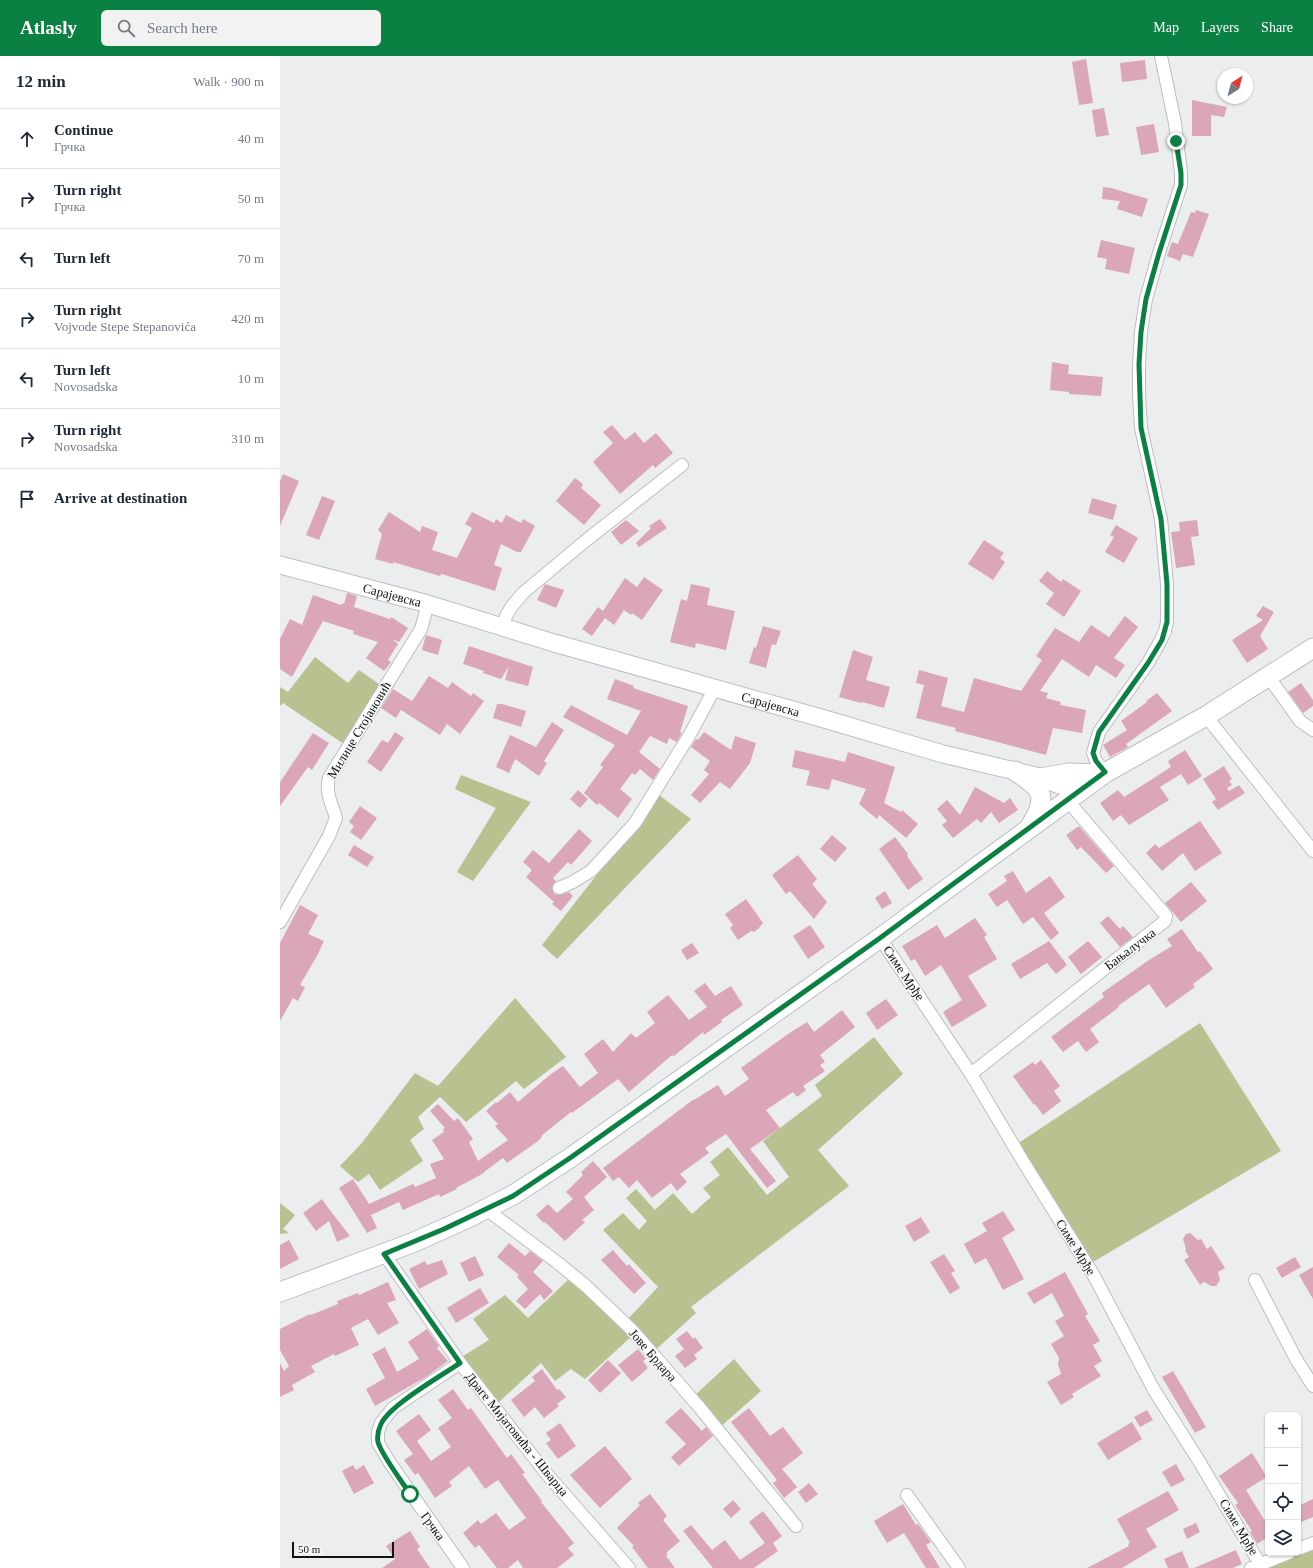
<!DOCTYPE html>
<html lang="en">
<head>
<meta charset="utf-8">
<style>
	:root { --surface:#fff; --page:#f2f2f3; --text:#1f2937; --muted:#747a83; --line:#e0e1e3; --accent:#0b8043 }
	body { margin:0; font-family:Georgia,serif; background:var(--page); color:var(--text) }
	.controls { position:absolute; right:12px; bottom:12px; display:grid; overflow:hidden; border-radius:6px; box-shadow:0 1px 3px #0004 }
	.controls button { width:36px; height:36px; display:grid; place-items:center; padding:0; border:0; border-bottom:1px solid var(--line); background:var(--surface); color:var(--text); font:20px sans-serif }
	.compass { position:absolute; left:937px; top:12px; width:36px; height:36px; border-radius:50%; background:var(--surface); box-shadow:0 1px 3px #0004; rotate:36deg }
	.scale { position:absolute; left:12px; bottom:10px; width:102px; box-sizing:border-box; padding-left:4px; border:2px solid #131313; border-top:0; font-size:11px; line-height:14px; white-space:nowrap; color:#131313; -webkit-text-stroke:3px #f9fafb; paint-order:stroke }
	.stop { position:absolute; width:12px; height:12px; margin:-9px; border:3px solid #0b8043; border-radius:50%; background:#fff }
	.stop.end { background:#0b8043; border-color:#fff; box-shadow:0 1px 4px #0008 }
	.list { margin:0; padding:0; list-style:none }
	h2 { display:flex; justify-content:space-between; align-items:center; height:52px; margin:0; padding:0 16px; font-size:17px }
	h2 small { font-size:13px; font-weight:400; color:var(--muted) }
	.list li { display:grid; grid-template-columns:26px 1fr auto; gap:12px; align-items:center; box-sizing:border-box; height:60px; padding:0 16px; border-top:1px solid var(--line) }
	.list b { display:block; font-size:15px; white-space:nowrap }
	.list p { margin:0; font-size:13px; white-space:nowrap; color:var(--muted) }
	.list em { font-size:13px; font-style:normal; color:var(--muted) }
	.icon { flex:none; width:22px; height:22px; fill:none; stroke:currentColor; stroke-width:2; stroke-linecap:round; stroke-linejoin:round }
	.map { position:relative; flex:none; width:1033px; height:1512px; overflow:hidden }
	header { display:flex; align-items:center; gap:24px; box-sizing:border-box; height:56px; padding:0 20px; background:var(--accent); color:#fff }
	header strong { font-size:19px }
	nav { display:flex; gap:22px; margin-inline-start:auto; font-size:14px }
	.search { width:280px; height:36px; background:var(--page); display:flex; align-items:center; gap:10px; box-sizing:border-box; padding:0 14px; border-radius:6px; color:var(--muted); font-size:15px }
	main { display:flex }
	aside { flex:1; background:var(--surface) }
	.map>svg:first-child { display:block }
	.green { fill:#b8c190 }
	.building { fill:#dba6ba }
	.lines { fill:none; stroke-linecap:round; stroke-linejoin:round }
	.street-casing { stroke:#bdbebf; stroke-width:14 }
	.secondary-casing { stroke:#bdbebf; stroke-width:19 }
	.primary-casing { stroke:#bdbebf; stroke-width:21 }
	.street { stroke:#fff; stroke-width:12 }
	.secondary { stroke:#fff; stroke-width:17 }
	.primary { stroke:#fff; stroke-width:19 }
	.route { stroke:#0b8043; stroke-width:5 }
	.labels { text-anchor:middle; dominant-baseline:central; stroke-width:3; stroke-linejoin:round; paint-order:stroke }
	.street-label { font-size:13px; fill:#131313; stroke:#f9fafb }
</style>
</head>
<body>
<header>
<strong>Atlasly</strong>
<div class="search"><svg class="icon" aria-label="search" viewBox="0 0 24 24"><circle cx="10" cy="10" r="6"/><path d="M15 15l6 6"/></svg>Search here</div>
<nav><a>Map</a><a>Layers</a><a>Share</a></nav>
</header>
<main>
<aside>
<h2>12 min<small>Walk · 900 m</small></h2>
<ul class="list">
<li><svg class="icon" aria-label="ahead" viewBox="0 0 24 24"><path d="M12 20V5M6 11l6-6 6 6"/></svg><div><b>Continue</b><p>Грчка</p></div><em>40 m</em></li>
<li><svg class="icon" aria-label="right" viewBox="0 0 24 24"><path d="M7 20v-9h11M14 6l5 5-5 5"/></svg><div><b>Turn right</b><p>Грчка</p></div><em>50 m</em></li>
<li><svg class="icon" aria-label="left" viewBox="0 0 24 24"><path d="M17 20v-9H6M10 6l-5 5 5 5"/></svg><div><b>Turn left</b></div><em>70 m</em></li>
<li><svg class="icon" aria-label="right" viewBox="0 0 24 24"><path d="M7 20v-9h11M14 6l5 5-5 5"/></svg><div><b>Turn right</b><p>Vojvode Stepe Stepanovića</p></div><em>420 m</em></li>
<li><svg class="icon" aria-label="left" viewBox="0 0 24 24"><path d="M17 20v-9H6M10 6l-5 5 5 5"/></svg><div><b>Turn left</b><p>Novosadska</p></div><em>10 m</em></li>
<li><svg class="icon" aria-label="right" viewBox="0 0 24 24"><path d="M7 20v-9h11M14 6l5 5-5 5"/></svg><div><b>Turn right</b><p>Novosadska</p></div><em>310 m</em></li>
<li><svg class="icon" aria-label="arrive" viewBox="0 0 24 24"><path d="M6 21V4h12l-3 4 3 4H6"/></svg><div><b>Arrive at destination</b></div></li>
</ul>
</aside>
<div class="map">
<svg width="1033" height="1512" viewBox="0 0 1033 1512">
	<rect width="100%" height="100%" fill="#ebedee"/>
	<path class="green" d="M35,601L68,627L79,614L102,630L64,688L3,647L0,650V631L8,636Z
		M181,719L251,746L193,825L177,816L216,752L175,733Z
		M379,739L411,763L277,903L262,889Z
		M235,942L286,1001L244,1033L236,1025L186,1066L160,1041L138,1061L144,1073L130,1084L143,1105L100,1134L89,1118L78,1126L60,1110L81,1088L135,1017L158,1030Z
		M920,967L1001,1095L808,1209L737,1088Z
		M594,981L623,1018L538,1094L569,1130L411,1251L416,1257L370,1299L353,1279L305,1323L291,1313L275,1325L261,1307L218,1347L183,1300L209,1284L193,1263L225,1239L248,1262L290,1222L346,1265L378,1231L323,1174L343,1157L359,1174L367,1165L346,1142L356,1133L375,1154L393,1137L412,1158L431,1141L423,1132L440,1119L430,1106L448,1091L487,1139L509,1121L483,1085L542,1040L535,1029Z
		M0,1147L15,1159L3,1173L9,1177L0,1178Z
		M454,1303L481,1335L439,1372L413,1341Z
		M1033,1492V1512H982L1031,1493Z"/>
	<path class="building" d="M806,3L813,47L799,49L792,6Z
		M865,4L867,23L842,26L840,7Z
		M912,44L947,51L944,61L931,59V80H912Z
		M824,52L829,79L816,81L812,54Z
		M874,68L879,96L861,99L856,71Z
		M823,131L831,132L868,143L862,161L837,153L840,145L822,143Z
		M916,154L929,158L913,201L903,198L900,205L887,200L892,186L898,188L911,156L915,157Z
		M821,184L855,192L849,218L825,213L827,203L817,201Z
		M772,306L789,309L788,318L823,321L821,340L789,338V336L770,334Z
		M332,369L345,384L355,376L364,387L376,377L393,397L375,412L373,409L340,438L313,406L333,387L323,376Z
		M3,418L19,425L0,470V425Z
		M295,422L303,428L301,432L321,449L304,469L276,445Z
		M42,440L55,445L39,484L26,479Z
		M812,442L837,449L833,464L808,457Z
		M109,456L140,476L142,470L158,476L152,494L177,502L192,472L185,468L192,456L214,467L216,463L222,467L226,459L241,467L243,463L255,470L241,496H237L221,488L214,509L222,512L215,535L162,518V517L160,520L113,506V508L95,503L102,478L98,474Z
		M380,463L387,472L359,491L356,487L371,472L369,470Z
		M346,464L359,475L341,489L331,476Z
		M917,464L919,480L911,481L915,509L896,512L891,476L900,475L899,466Z
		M836,469L858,482L844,507L825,496L834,481L830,479Z
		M704,484L724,497L720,502L725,506L713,524L688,508Z
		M767,515L781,526L783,523L801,535L784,561L766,548L774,537L759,525Z
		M364,521L383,534L362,564L352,557L351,559L344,554L334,569L325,562L312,580L302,573L318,551L323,555L345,522L357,531Z
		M265,528L284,534L276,552L257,544Z
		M411,528L430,532L427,549L455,555L446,594L416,587L415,592L390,586L401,543L407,545Z
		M67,537L77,540L74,551L110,563L111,561L128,572L119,586L112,583L118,588L108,604L111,606L104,615L86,602L98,586L73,578L74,575L43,565L12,621L0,613V583L10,563L22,569L33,539L61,549L62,547L64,548Z
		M983,550L994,556L980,580L988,593L967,607L952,584L983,564L976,560Z
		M845,560L858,571L834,602L845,609L836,622L816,609L809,621L782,603L760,635L768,637L766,642L781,646L780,649L806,654L802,677L773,672L766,699L675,675L676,672L636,662L644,629L636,627L639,614L668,622L661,650L684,656L694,622L741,635L762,604L756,600L775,572L799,586L811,569L829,581Z
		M483,570L501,575L496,589L492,588L486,612L469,607L474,591L476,592Z
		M146,579L162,584L158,599L142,594Z
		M189,590L253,611L248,630L225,624L229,610L221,623L203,617L204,615L183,608Z
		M573,594L593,601L586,624L610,631L604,652L582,646L581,647L559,641Z
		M149,620L168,632L172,626L191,640L193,637L204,645L180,678L167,668L160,679L121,654L116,662L101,652L113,633L132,645Z
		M335,623L354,630L353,632L408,650L400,676L402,677L397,686L389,682L387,688L370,680L359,696L380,713L373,724L360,713L355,719L352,717L340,733L352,743L338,762L319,747L317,749L304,737L323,711L320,709L335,689L283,661L291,649L347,679L361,655L327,643Z
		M1021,627L1033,644V650L1023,657L1008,636Z
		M877,637L892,655L846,688L848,691L830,701L823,689L847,674L841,665L867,646L866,645Z
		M217,648H222L246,655L241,671L213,662Z
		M272,666L284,674L264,705L267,707L259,720L235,703L229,717L216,711L230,679L256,691Z
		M115,676L124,682L101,716L87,706L102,684L108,687Z
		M424,676L451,694L455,680L476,687L470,707L450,733L440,726L420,747L411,739L429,718L424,714L430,705L411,691L416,683L418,684Z
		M33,677L49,687L32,714L28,711L0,750V726Z
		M515,694L565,706L568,696L615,711L604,747L621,756L622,754L638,768L626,782L599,759L597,763L579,748L586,733L552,723L549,734L526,729L530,715L512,711Z
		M905,694L922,720L908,729L901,718L880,731L889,744L849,769L841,759L833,765L820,747L838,734L844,741L891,711L888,705Z
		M944,710L952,723L949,725L952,729L947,732L949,735L959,729L965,737L938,754L932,746L936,743L923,723Z
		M695,731L724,747L730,742L738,754L719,767L711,756L701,767L697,763L673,782L662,769L667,765L657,753L667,744L680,759Z
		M298,734L308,743L300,752L290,743Z
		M80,750L97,762L81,784L70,776L74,770L69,766Z
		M920,765L942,797L915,815L903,797L882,815L866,797L875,788L879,792Z
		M799,770L834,810L826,817L801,791L797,794L786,779Z
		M299,773L312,785L291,809L288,806L273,822L276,825L272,831L274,838L278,839L289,836L293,840L281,855L272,848L274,846L246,821L252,814L243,806L253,794L269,807Z
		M552,779L567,792L555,806L540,793Z
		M615,781L628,798L627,800L643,823L628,834L599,793Z
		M74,789L94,801L87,811L68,799Z
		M518,799L537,823L532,828L547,846L534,863L510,835L506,838L492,819Z
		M733,815L746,837L770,820L785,841L764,857L779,877L771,884L753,861L743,868L727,844L717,851L708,838L727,825L724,820Z
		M911,826L927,845L901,866L885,847Z
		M605,835L612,847L602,853L595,842Z
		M466,843L483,867L478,873L474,876L471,875L458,884L450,872L453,869L445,858Z
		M20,849L38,859L28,878L44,885L38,898L20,929L25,931L18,945L13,942L0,965V887Z
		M828,860L840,873L843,870L853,881L840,891L820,867Z
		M695,862L707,879L704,881L717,903L688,920L707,950L672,971L663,956L682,944L661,909L645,920L635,903L631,905L622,890L657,869L665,882Z
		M530,869L545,891L528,903L513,880Z
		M902,873L918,896L920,895L933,913L913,928L915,931L886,952L869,928L838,950L839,951L810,973L819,986L806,996L798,985L783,996L771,981L824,941L822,937L869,904L892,890L887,883Z
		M769,885L787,909L776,918L767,907L740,923L731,908Z
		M808,885L822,901L801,918L788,901Z
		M412,887L419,897L407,904L401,894Z
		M425,927L435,940L451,930L463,949L441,964L442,966L424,979L423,976L394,1000L392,999L349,1036L338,1023L292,1057L291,1056L261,1080L262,1081L258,1085L227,1107L223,1102L204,1116V1117L176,1132L177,1133L160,1141L159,1138L123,1154L119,1146L91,1159L97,1172L87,1177L59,1132L73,1123L89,1148L133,1128L135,1131L156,1122L150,1108L164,1103L152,1084L164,1076L163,1073L165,1072L150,1055L158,1048L174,1065L178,1062L193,1083L189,1086L198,1105L228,1084L215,1070L218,1068L206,1055L216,1046L217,1047L230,1036L238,1046L271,1018L283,1010L300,1031L318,1017L304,998L323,983L333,996L351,977L356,982L375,967L367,956L388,939L409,964L427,951L414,935Z
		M606,943L618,959L597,974L586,957Z
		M562,954L575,971L540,999L545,1006L540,1009L545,1015L523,1030L526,1034L517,1041L513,1036L486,1054L500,1072L470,1093L496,1125L487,1132L446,1078L425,1092L429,1097L400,1118L407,1126L397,1135L391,1127L372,1142L357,1124L349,1132L339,1121L333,1125L323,1112L414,1043V1044L438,1029L445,1040L469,1023L461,1012L508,978L527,966L534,976Z
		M761,1004L780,1030L774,1035L781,1045L763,1059L755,1048L754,1049L733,1020L753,1006L755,1009Z
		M313,1105L327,1121L304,1141L314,1154L302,1164L305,1166L285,1185L265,1166L264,1167L256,1159L268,1148L277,1157L293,1143L286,1136L303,1119L301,1116Z
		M42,1143L49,1153L70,1180L57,1186L49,1165L36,1175L23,1157Z
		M723,1155L735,1174L722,1182L744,1223L723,1234L706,1202L695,1208L684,1188L707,1175L702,1167Z
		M641,1161L650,1176L634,1186L625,1170Z
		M910,1177L918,1184L921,1183L927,1193L931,1190L945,1212L938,1216L940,1224L936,1230H931L924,1226L920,1229L904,1204L909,1201L905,1194L906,1193L903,1183L906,1178Z
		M9,1184L19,1203L0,1213V1189Z
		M229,1187L245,1200L250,1195L263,1205L253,1216L273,1235L264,1244L260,1238L245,1253L236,1245L248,1233L237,1221L239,1219L217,1201Z
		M333,1194L347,1210L349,1208L366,1227L354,1238L321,1204Z
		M664,1198L675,1215L671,1217L680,1232L670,1238L650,1206Z
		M195,1200L204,1219L189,1226L180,1207Z
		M1015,1201L1021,1211L1002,1222L996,1212Z
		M162,1204L168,1218L139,1233L129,1213L145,1205L147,1209Z
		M1033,1211V1243L1019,1219Z
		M785,1216L808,1258L805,1260L820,1285L813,1289L822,1305L814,1310L821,1320L792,1338L794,1341L781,1349L767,1326L781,1318L778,1308L779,1302L771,1288L784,1280L775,1265L784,1260L772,1237L754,1248L747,1237Z
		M108,1226L116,1244L107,1247L119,1267L98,1279L88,1263L71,1272L79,1289L55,1300L54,1298L31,1310L35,1316L12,1329L14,1334L0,1341V1307L4,1315L9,1310L0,1294V1273L30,1258L31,1259L58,1248L57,1245L78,1237L79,1239Z
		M200,1232L209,1247L176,1267L167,1252Z
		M147,1273L159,1290L157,1292L168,1305L146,1321L95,1350L86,1333L105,1322L92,1298L105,1291L117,1316L139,1303L128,1286Z
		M407,1275L413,1283L415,1281L423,1292L414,1299L417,1303L405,1312L395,1300L404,1293L396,1283Z
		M358,1293L366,1303L363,1305L368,1312L352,1326L338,1309Z
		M328,1304L341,1317L320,1337L308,1324Z
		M262,1313L277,1334L279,1333L286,1341L277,1348L279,1350L264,1362L255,1351L244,1361L231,1344L255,1325L252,1321Z
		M893,1315L926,1371L915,1377L882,1321Z
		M173,1333L188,1354L191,1352L227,1402L231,1398L245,1417L242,1418L262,1445L261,1446L294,1487L288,1492L294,1499L277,1512H243L238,1504L228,1512H217L199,1489L195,1492L183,1477L198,1464L201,1468L216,1457L229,1474L246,1462L218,1424L205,1433L189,1410L169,1426L172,1430L155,1442L138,1417L135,1419L124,1404L133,1398L116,1375L139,1358L151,1374L137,1385L151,1405L171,1391L158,1372L172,1362L158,1344Z
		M401,1352L422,1375L426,1371L433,1380L399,1410L391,1401L406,1388L385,1366Z
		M469,1352L490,1380L503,1371L523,1397L502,1413L517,1431L504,1442L493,1427L497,1424L451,1366Z
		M867,1354L873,1364L860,1371L854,1361Z
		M852,1366L862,1383L828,1404L817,1387Z
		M280,1367L296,1390L278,1403L266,1387L271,1384L266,1377Z
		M325,1390L352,1423L320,1452L290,1419Z
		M972,1397L987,1421L966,1434L988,1470V1481L977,1488L970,1476L972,1475L955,1449L958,1447L939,1420Z
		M896,1408L905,1424L891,1431L882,1416Z
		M73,1409L76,1414L84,1409L94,1427L74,1438L62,1415Z
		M529,1427L538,1438L526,1447L518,1436Z
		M888,1435L899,1454L866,1473L877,1491L842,1512H807L849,1490L848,1488L850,1487L837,1463Z
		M370,1438L387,1460L383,1464L400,1485L386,1497L388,1498L386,1500L395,1512H368L352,1491L354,1490L337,1472L360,1449L358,1447Z
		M1033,1443V1461L1021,1466L1018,1459V1450Z
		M453,1444L461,1453L451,1462L443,1453Z
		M623,1448L636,1469L638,1468L651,1486L646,1489L660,1512H646L624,1477L607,1487L594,1465Z
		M483,1455L502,1480L493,1487L498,1495L474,1512H433L403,1475L411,1469L432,1494L445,1484L460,1504L485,1487L469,1466Z
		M916,1467L920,1476L907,1483L903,1473Z
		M130,1475L140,1491L137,1493L150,1512H102L115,1503L106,1490Z
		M956,1494L962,1508L953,1512H914Z
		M902,1495L909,1512H888L884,1503Z"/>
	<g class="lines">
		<defs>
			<path id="street" d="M223,571L226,560L232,550L243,537L304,486L402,409
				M988,620L1020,665L1033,674
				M926,660L1033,795
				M825,717L816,705L813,697L819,676L868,607L881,584L885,575L887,566V528L881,463L861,372L859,338V308L861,276L866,243L879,197L901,129V117L895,67L881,0
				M279,832L293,826L311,815L355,767L409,680L435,632
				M0,866L49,780L56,762C52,748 45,737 49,722L141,573L148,548
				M600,882L691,1018L744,1107L813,1218L874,1334L919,1405L980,1508
				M691,1018L885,865L886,860L883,856L787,744
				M206,1153L278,1207L306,1230L352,1274L420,1352L516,1470
				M104,1198L180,1307L266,1417L349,1512
				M975,1224L1016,1303L1033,1330
				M180,1307L113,1352L101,1367L98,1376V1387L110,1407L183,1512
				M627,1439L679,1512
				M1018,1493L1033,1487
				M971,1512L1009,1497"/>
			<g id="secondary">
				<path id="s1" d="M0,509L148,548L274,587L548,664L663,698L760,721L779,729L792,732H805"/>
				<path d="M760,721L789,716L825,717"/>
			</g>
			<path id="primary" d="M735,715C762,732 769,740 751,769
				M0,1236L132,1187L188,1162L233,1139L290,1102L600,882L825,717L926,660L1033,592"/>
		</defs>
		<use href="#street" class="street-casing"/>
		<use href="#secondary" class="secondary-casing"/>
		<use href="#primary" class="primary-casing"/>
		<use href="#street" class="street"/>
		<use href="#secondary" class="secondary"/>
		<use href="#primary" class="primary"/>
	</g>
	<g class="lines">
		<path class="route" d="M130,1438C123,1427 101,1398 98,1386C97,1380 98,1374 101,1368C110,1349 161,1320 180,1307L104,1198L164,1173L233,1140L290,1102L600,882L825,716L816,705L813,697L819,676L868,607L882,584L887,566V528L881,463L861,372L859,308L861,276L866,243L879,197L901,129V117L896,85"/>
	</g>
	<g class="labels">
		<g class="street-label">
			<text stroke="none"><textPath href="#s1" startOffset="116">Сарајевска</textPath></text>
			<text stroke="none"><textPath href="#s1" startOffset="510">Сарајевска</textPath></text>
			<text transform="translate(79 674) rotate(-59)">Милице Стојановић</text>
			<text transform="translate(850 893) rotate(-37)">Бањалучка</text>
			<text transform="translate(624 917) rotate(56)">Симе Мрђе</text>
			<text transform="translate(796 1191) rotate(58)">Симе Мрђе</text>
			<text transform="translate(373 1299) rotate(49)">Јове Брдара</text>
			<text transform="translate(237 1378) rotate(51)">Драге Мијатовића - Шварца</text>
			<text transform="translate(153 1470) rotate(54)">Грчка</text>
			<text transform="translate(959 1471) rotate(59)">Симе Мрђе</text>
		</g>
	</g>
</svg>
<div class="controls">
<button>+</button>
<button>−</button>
<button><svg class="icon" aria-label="locate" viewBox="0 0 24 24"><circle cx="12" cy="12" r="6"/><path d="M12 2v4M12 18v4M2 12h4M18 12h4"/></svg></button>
<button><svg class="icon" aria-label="layers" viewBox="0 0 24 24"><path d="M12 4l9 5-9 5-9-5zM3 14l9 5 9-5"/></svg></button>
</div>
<svg class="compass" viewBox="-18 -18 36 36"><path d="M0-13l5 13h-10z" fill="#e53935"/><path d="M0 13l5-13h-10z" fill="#747a83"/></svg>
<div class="scale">50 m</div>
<div class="stop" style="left:130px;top:1438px"></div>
<div class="stop end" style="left:896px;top:85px"></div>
</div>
</main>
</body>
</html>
